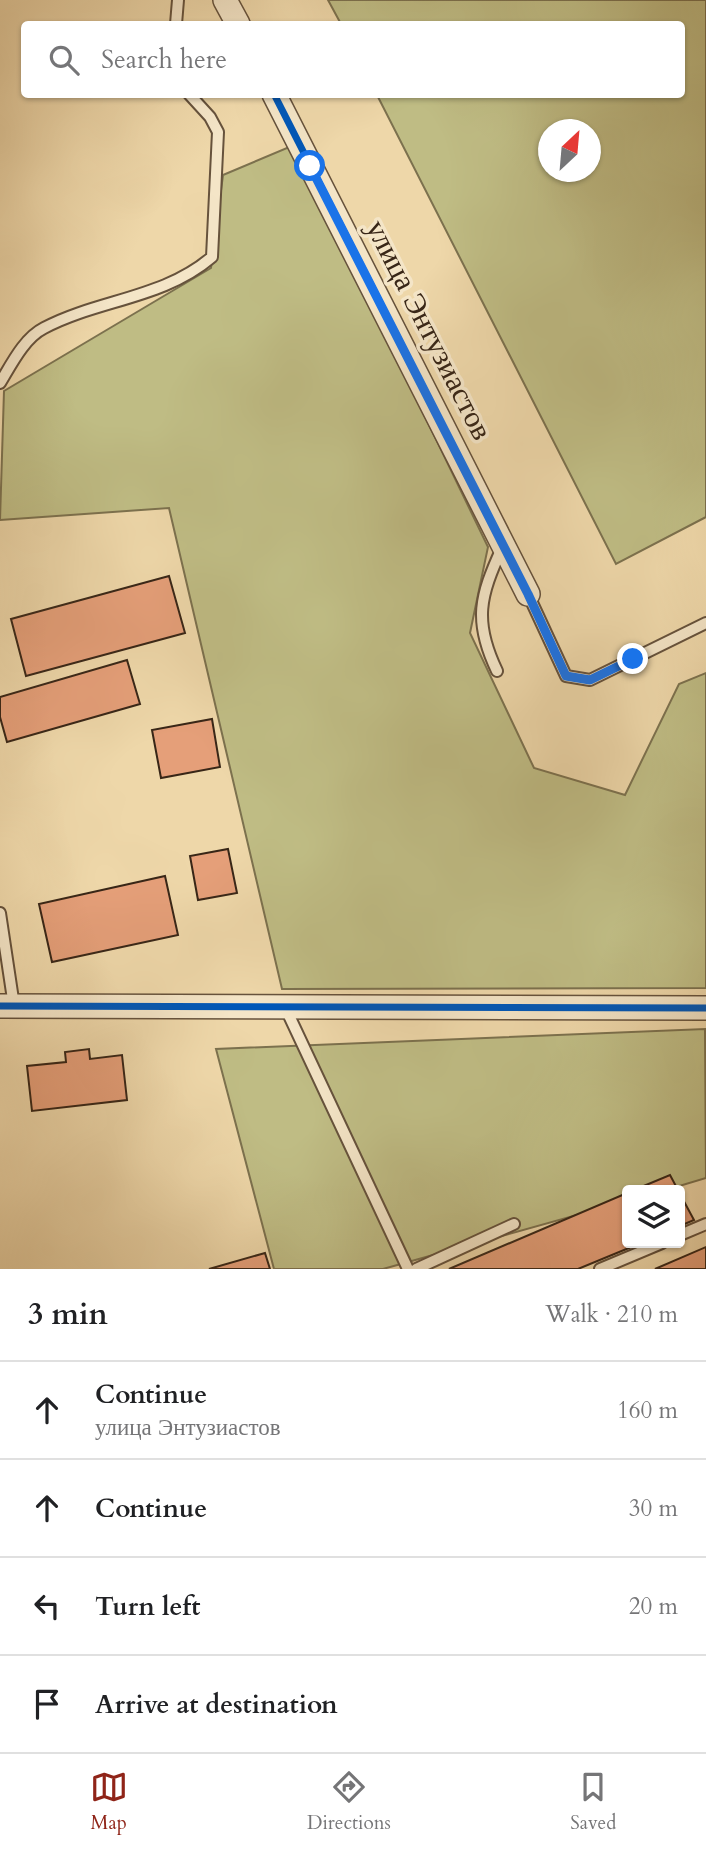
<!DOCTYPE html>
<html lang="en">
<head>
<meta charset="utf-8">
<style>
	:root { --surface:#fff; --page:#f2f2f2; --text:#202124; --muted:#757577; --line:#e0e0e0; --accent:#8f2418 }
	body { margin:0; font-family:Cardo,serif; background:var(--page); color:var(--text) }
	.controls { position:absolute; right:21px; bottom:21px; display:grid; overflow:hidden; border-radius:7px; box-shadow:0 2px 5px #0004 }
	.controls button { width:63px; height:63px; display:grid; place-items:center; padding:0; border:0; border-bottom:2px solid var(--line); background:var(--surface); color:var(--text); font:35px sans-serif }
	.compass { position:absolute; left:538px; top:119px; width:63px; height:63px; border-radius:50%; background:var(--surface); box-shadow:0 2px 5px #0004; rotate:26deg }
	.stop { position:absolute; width:21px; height:21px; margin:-16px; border:5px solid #1a73e8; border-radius:50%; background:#fff }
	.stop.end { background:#1a73e8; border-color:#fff; box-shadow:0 2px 7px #0008 }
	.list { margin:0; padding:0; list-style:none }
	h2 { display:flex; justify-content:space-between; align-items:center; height:91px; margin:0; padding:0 28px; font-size:30px }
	h2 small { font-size:23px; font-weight:400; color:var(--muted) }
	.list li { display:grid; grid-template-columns:46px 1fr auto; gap:21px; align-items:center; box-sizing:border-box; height:98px; padding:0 28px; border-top:2px solid var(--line) }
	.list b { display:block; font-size:26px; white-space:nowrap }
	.list p { margin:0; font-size:23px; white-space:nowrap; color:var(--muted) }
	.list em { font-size:23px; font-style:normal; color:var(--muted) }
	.icon { flex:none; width:38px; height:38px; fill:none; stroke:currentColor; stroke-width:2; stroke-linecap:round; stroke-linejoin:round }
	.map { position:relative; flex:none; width:706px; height:1269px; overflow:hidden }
	.search { position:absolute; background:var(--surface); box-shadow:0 2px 5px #0004; left:21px; right:21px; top:21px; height:77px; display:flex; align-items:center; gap:18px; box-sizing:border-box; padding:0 24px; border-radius:7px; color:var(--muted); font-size:26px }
	.sheet { height:483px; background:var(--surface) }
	nav { display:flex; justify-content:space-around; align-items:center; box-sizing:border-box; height:98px; border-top:2px solid var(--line); background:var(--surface); font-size:19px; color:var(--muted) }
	nav a { display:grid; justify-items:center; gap:4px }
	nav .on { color:var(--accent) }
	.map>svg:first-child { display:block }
	.green { fill:#bfbc84; stroke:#7c714e; stroke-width:2; fill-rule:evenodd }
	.building { fill:#e59f79; stroke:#382617; stroke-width:2 }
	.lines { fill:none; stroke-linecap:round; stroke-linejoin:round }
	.lane-casing { stroke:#66523c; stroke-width:14 }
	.street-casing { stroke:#66523c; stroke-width:26 }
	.lane { stroke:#f4e5c7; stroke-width:10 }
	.street { stroke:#f4e5c7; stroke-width:23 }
	.cycleway-casing { stroke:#f4e5c7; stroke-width:11 }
	.cycleway { stroke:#0057b8; stroke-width:7 }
	.route { stroke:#1a73e8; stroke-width:9 }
	.labels { text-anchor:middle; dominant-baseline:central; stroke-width:7; stroke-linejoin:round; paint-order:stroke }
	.street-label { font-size:30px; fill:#382617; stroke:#f4e5c7 }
</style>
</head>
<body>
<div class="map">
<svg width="706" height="1269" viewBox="0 0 706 1269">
	<rect width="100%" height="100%" fill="#eed7a9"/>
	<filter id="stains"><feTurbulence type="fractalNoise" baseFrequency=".00286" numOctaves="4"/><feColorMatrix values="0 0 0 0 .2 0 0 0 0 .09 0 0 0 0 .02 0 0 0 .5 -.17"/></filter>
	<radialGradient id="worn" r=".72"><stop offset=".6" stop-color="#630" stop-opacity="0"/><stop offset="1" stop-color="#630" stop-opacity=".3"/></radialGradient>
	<path class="green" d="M328,0H706V517L616,564L377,95L682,94V24H341ZM548,130H590V172H548Z
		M294,145L488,547L470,633L534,768L625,795L679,684L706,673V988L282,989L169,508L0,520L4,391L211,268L223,175Z
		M705,1029L706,1178L666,1190H627V1201L383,1269H274L216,1049Z"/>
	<path class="building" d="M169,576L185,633L26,676L11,619Z
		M127,660L140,704L7,742L0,717V697Z
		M212,719L220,767L161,778L152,730Z
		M228,849L237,893L198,900L190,856Z
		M165,876L178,935L52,962L39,904Z
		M89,1049L90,1059L122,1055L127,1100L32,1111L27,1066L66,1062L65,1052Z
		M670,1175L678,1190H634Z
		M627,1193V1243H641L578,1269H449Z
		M680,1194L694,1220L680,1226Z
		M706,1247V1269H655Z
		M265,1253L270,1269H209Z"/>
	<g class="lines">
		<defs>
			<path id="lane" d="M176,24L178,0
				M0,383C11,365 24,338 44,328C99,299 163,299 212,257L218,132L210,117L189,94
				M528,594L566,676L590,680L706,623
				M497,671C473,621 480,596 502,548
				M0,913L14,1006
				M285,1007L408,1269
				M680,1235L706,1224
				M416,1269L514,1224
				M600,1269L662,1243"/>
			<path id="street" d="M225,0L238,24
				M274,94L528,594
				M0,1006L706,1008"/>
		</defs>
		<use href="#lane" class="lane-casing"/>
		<use href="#street" class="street-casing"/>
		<use href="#lane" class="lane"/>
		<use href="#street" class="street"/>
		<defs>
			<path id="cycleway" d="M274,94L528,594
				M0,1006L706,1008"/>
		</defs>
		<use href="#cycleway" class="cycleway-casing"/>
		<use href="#cycleway" class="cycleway"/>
	</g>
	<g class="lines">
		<path class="route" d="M310,166L528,594L566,676L590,680L633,659"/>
	</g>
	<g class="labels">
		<g class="street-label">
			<text transform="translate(429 330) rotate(63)">улица Энтузиастов</text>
		</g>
	</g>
	<rect width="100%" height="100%" filter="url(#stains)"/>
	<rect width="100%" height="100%" fill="url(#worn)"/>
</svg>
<div class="controls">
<button><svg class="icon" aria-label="layers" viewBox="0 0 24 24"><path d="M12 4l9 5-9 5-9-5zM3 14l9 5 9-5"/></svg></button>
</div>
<svg class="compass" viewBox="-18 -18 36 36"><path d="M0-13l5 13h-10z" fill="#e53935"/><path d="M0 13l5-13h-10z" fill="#757577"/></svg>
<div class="stop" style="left:310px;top:166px"></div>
<div class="stop end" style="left:633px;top:659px"></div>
<div class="search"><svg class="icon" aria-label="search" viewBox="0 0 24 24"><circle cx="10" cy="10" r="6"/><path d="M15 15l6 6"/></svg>Search here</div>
</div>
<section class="sheet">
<h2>3 min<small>Walk · 210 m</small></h2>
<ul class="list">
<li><svg class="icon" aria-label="ahead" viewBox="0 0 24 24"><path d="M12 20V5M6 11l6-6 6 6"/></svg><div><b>Continue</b><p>улица Энтузиастов</p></div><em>160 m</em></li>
<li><svg class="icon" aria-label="ahead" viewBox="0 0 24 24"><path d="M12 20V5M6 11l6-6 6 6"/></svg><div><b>Continue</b></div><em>30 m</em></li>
<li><svg class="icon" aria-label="left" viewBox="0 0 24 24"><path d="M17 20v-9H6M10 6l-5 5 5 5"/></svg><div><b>Turn left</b></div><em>20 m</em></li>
<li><svg class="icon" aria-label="arrive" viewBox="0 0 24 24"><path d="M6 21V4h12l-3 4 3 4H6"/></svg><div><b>Arrive at destination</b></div></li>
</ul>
</section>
<nav>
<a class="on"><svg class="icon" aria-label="map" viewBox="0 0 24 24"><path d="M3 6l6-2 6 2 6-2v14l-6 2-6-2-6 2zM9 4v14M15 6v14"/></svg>Map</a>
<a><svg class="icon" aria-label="directions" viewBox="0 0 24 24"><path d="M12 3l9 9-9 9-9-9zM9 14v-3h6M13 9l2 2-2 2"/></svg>Directions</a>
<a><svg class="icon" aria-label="saved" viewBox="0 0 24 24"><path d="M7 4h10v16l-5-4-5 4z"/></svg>Saved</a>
</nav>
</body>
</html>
